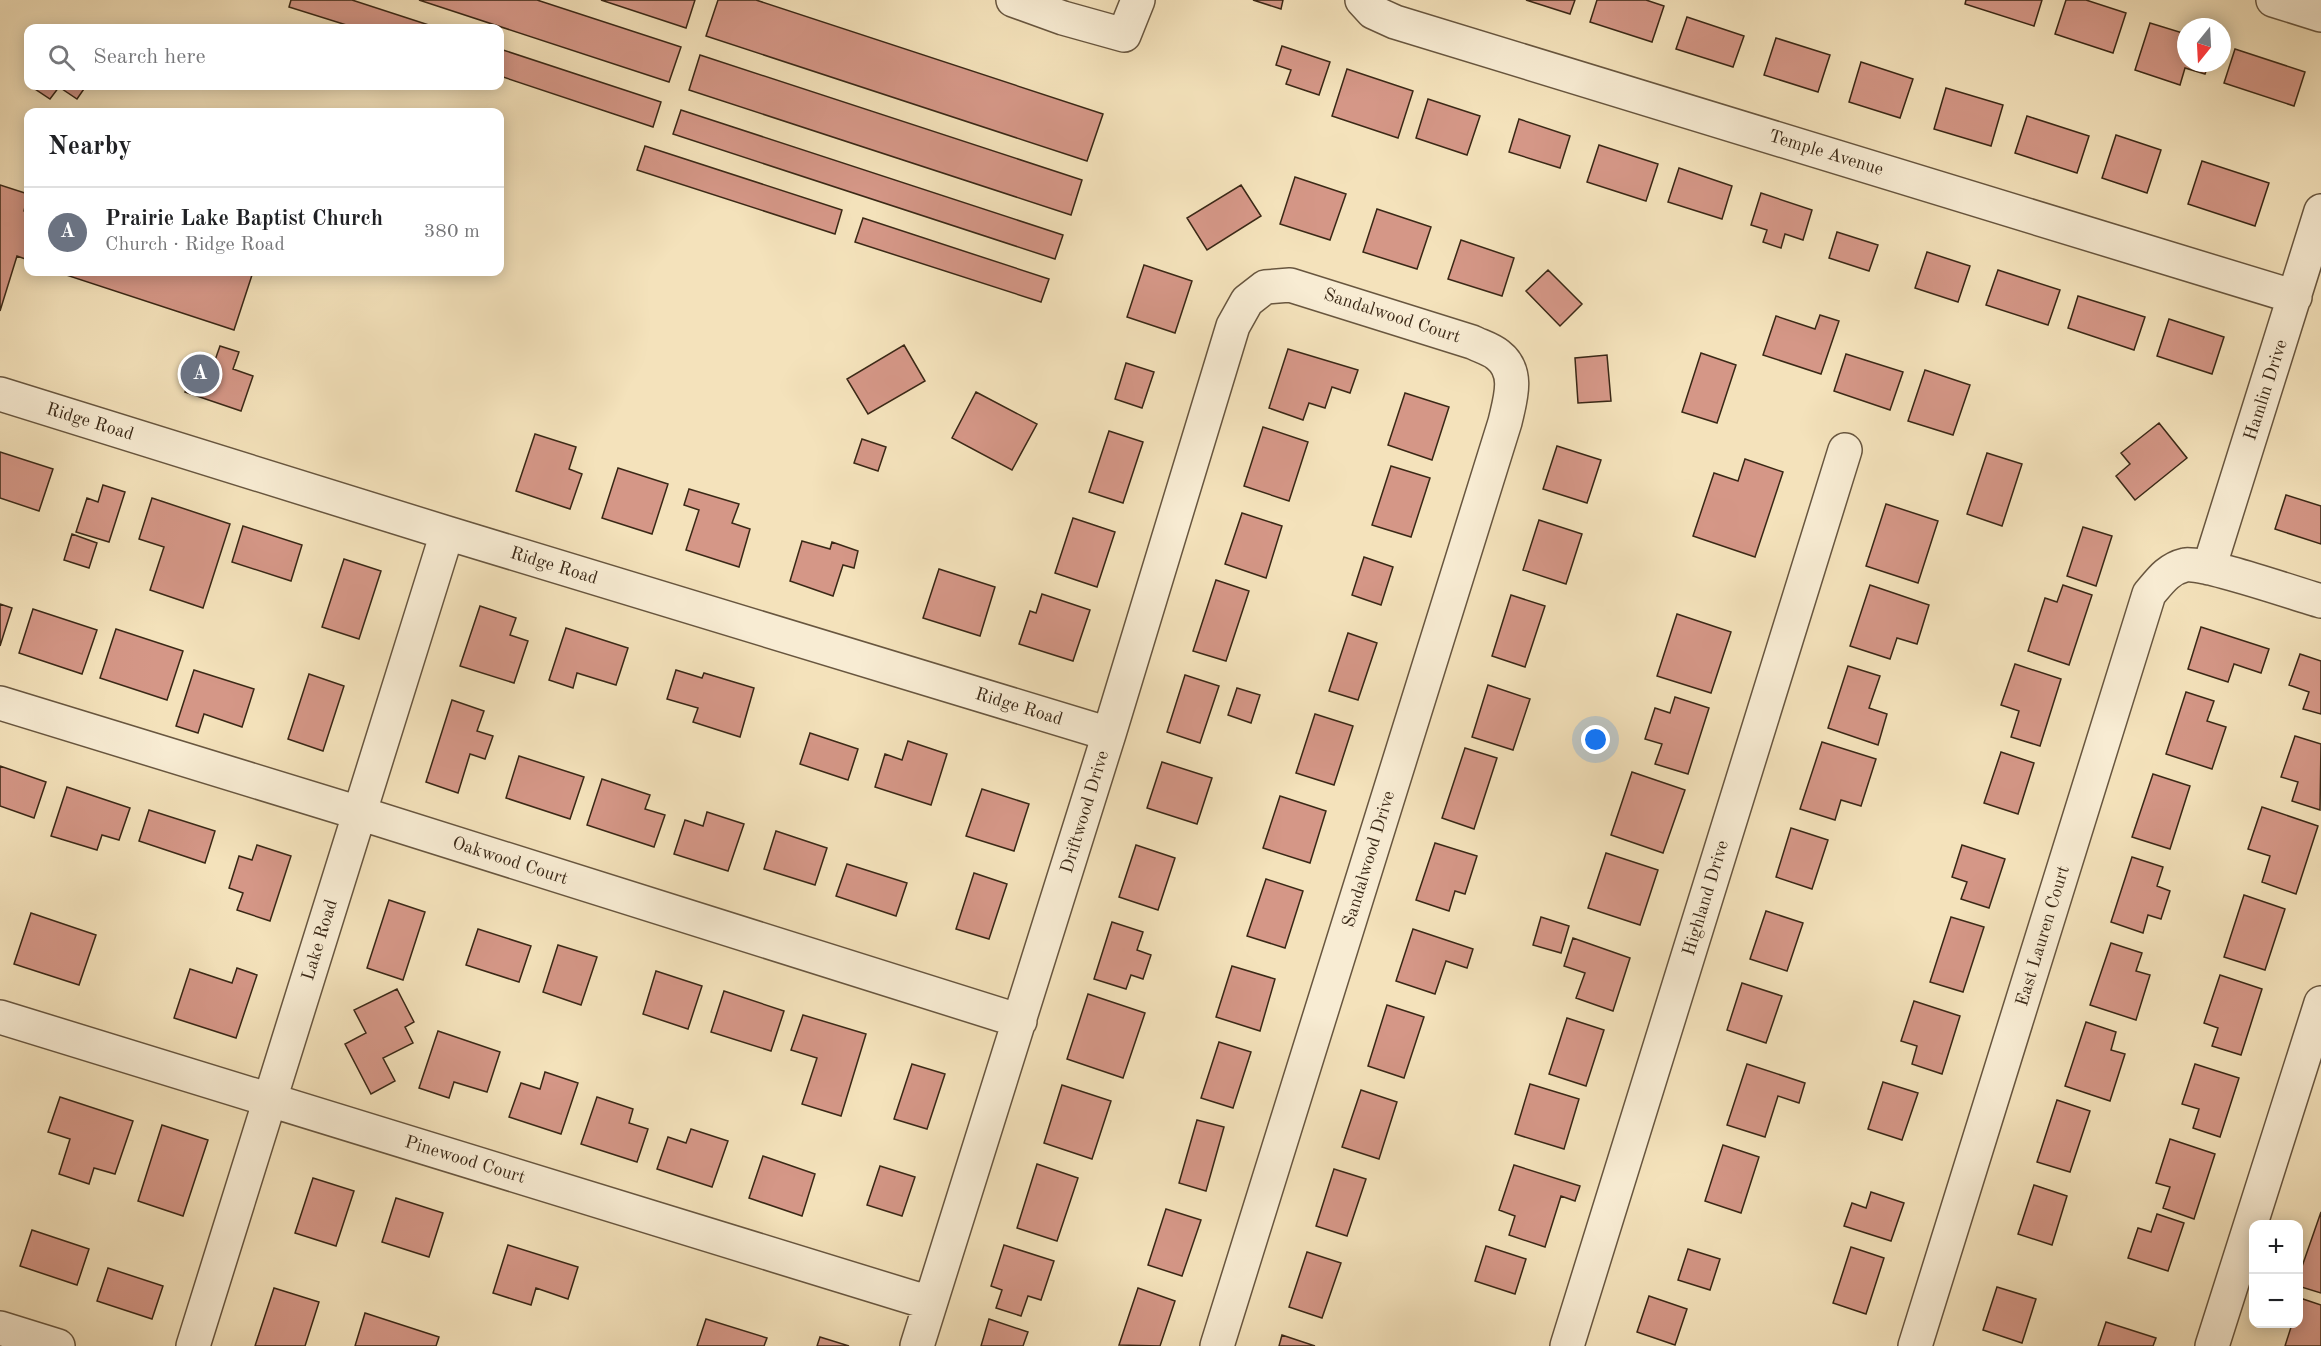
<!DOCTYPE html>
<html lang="en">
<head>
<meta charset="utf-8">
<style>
	:root { --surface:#fff; --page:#f2f2f2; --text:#202124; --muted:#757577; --line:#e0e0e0; --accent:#0f766e }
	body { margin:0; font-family:"Old Standard TT",serif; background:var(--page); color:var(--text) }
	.controls { position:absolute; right:18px; bottom:18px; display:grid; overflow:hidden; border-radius:12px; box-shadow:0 3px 15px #0003 }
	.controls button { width:54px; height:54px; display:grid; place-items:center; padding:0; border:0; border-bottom:2px solid var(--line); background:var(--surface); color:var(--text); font:30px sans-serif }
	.compass { position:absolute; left:2177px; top:18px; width:54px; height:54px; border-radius:50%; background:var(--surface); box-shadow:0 3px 15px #0003; rotate:198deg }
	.you { position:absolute; left:1596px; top:740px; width:21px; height:21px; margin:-15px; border:4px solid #fff; border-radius:50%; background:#1a73e8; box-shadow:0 0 0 9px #1a73e833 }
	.badge { display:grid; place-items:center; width:39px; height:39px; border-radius:50%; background:var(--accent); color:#fff; font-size:20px; font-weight:700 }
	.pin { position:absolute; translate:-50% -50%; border:3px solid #fff; box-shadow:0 2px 6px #0006 }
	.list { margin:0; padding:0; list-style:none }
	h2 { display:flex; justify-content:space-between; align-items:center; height:78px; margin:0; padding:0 24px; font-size:26px }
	h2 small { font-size:20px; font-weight:400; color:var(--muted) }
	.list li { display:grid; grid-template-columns:39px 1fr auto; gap:18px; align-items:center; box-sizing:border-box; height:90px; padding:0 24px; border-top:2px solid var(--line) }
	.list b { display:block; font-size:22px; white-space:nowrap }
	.list p { margin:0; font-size:20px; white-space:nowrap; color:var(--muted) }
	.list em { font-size:20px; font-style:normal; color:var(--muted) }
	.icon { flex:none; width:33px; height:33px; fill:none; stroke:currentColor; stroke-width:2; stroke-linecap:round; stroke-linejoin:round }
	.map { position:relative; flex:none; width:2321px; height:1346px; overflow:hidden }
	.search { position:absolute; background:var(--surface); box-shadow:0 3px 15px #0003; left:24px; top:24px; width:480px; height:66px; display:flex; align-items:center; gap:15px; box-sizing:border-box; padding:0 21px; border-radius:12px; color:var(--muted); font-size:22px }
	.panel { position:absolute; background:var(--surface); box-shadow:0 3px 15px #0003; left:24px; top:108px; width:480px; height:168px; border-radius:12px }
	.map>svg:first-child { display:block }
	.building { fill:#d59787; stroke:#3a2816; stroke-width:1.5 }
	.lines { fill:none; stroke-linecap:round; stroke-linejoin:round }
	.minor-casing { stroke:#68563f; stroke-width:36 }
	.minor { stroke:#f8ecd3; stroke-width:33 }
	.labels { text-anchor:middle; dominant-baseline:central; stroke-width:6; stroke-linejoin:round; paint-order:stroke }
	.street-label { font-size:18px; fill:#3a2816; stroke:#f8ecd3 }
</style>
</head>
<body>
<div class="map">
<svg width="2321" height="1346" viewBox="0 0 2321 1346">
	<rect width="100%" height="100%" fill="#f4e2bb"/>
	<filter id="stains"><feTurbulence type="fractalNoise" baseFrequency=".00333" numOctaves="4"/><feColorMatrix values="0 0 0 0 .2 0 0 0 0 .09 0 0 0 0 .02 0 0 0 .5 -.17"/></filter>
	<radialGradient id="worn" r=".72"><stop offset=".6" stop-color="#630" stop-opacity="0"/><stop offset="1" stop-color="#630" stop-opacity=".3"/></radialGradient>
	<path class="building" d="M291,0H352L438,28H356L289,7Z
		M419,0H537L681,47L669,82Z
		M601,0H695L686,28Z
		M718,0H756L1103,114L1087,161L706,36Z
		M1253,0H1283L1281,9Z
		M1526,0H1575L1570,14Z
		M1597,0H1646L1664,6L1652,42L1590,22Z
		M1966,0H2042L2034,26L1965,4Z
		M2066,0H2086L2126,13L2113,53L2055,34Z
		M1687,17L1744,36L1733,67L1676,49Z
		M2150,23L2186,34V63H2209L2205,74L2185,68L2180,85L2135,70Z
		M1776,38L1830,55L1818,92L1764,75Z
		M1282,46L1330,62L1319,95L1286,84L1291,70L1276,65Z
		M500,49L661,102L653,127L500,76Z
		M2235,49L2305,72L2294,106L2224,83Z
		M700,55L1082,180L1071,215L689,90Z
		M1861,62L1913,79L1900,118L1849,102Z
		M1347,69L1413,91L1398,138L1332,116Z
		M32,87V86H86L77,99L59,87L50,99Z
		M1946,88L2003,105L1991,146L1934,129Z
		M1428,99L1480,116L1467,155L1416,138Z
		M681,110L1063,235L1055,259L673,134Z
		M2027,116L2089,136L2077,173L2015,153Z
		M1519,119L1570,136L1560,168L1509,152Z
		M2116,135L2161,150L2147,193L2102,178Z
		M1599,145L1658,164L1646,201L1587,182Z
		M645,146L842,210L835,234L637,170Z
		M2202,161L2269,183L2255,226L2188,204Z
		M1679,168L1732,186L1722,219L1668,202Z
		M1295,177L1346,194L1330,240L1280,224Z
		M0,185L28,194L24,211L28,212V260L17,256L0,311Z
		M1241,185L1261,216L1207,250L1187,218Z
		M1761,193L1812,210L1803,240L1785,234L1781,248L1763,242L1767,230L1751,225Z
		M1377,209L1431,227L1417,269L1363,252Z
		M863,218L1049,279L1041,302L855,242Z
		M1837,232L1878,245L1869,271L1829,258Z
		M1461,240L1514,258L1502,296L1448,279Z
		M1927,252L1970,266L1958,302L1915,288Z
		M1144,265L1192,281L1175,333L1127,317Z
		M1548,270L1582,304L1560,326L1526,291Z
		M1998,270L2060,290L2048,325L1986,305Z
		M61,272H253L234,330L60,273Z
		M2078,296L2145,317L2134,350L2068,328Z
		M1820,315L1839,321L1821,374L1763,355L1776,316L1815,329Z
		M2169,319L2224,337L2212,374L2157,356Z
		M904,345L925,381L868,414L847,379Z
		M220,346L239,352L233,369L253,376L241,411L185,392L196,357L214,363Z
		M1288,349L1358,370L1350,393L1332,387L1325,408L1309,403L1303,420L1269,408Z
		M1701,353L1736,365L1717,423L1682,412Z
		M1846,354L1903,372L1890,410L1834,391Z
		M1607,355L1611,401L1578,403L1575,358Z
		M1126,363L1154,372L1142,408L1115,399Z
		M1925,370L1970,385L1953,435L1908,421Z
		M976,392L1037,424L1012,470L952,438Z
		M1405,393L1449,407L1432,460L1388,445Z
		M2159,423L2187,458L2135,500L2116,476L2130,464L2121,453Z
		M1263,427L1308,442L1289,501L1244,486Z
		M1109,431L1143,442L1123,503L1089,492Z
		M535,434L576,447L569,469L582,474L570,509L516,491Z
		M862,439L886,447L878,471L854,463Z
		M1557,446L1601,460L1587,503L1543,489Z
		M0,452L53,469L39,511L0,498Z
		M1987,453L2022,464L2002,526L1967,514Z
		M1745,459L1783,472L1755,557L1693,536L1714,473L1738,481Z
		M1391,466L1430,478L1411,537L1372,525Z
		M618,468L668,484L652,534L602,518Z
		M103,485L125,492L109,542L76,532L87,498L98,502Z
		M689,489L739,504L732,523L750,529L739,567L686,550L699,510L684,505Z
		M2286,495L2321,506V544L2275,529Z
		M152,498L230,524L203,608L150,590L164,547L139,539Z
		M1886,504L1938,521L1918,583L1866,566Z
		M1242,513L1282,526L1266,578L1225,564Z
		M1073,518L1115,532L1097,587L1055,573Z
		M1539,520L1582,534L1566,584L1523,570Z
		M243,526L302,545L291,581L232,562Z
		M2083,527L2112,536L2096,586L2067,576Z
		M72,534L97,543L89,568L64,560Z
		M802,541L830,549L832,542L858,551L854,568L843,565L833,596L790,581Z
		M1364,557L1393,567L1381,605L1352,595Z
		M344,559L381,571L359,639L322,627Z
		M939,569L995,587L980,636L923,618Z
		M1216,580L1249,591L1226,661L1193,651Z
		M1870,585L1929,605L1917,644L1897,638L1890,659L1850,646Z
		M2063,585L2092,595L2069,665L2028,651L2045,598L2057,602Z
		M1042,594L1090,610L1073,661L1019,644L1030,611L1036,613Z
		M1511,595L1545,606L1525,667L1492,656Z
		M0,604L12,608L0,646Z
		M480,606L516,618L510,635L528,641L514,683L460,666Z
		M33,609L97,630L82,674L19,653Z
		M1677,614L1731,632L1711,693L1657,676Z
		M2201,627L2269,649L2261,673L2234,664L2228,682L2188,669Z
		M566,628L628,648L616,685L577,673L573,688L549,680Z
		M116,629L183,651L167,700L100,678Z
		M1348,633L1377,643L1358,700L1329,691Z
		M2300,654L2321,661V714L2303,709L2309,692L2289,685Z
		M2015,664L2061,679L2040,746L2011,737L2019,711L2001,705Z
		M1848,666L1880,676L1869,708L1887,714L1878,745L1828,728Z
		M194,670L254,689L242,727L204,714L198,733L176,726Z
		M676,670L702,678L704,673L754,688L740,737L693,722L698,708L667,699Z
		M309,674L344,686L323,751L288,739Z
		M1185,675L1219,686L1200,743L1167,732Z
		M1488,685L1530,699L1513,750L1472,737Z
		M1237,688L1260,695L1251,723L1228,715Z
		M2186,692L2214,701L2207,721L2226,727L2212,769L2166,754Z
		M1675,697L1709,708L1688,774L1655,764L1662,744L1645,739L1655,708L1670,713Z
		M452,700L484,711L477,731L493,736L485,759L470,754L458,793L426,782Z
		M1315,714L1353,726L1334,785L1296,773Z
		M810,733L858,749L848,780L800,764Z
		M2295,736L2321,744L2320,810L2292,801L2298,782L2281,777Z
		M908,741L947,754L931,805L875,787L885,754L902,760Z
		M1822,742L1876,759L1861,806L1841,800L1835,820L1800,809Z
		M1465,748L1497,758L1474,829L1442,818Z
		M2001,752L2034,763L2018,814L1984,803Z
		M519,756L584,777L570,819L506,798Z
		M1162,762L1212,778L1197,824L1147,808Z
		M0,766L46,782L34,818L0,806Z
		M1632,772L1685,790L1663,853L1611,835Z
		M2153,774L2190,786L2170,849L2132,837Z
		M602,779L650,795L645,809L665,815L654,847L587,825Z
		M67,787L130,808L119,840L102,835L97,850L51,836Z
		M982,789L1029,804L1014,851L966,836Z
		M1280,796L1326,811L1310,863L1263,848Z
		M2262,807L2318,826L2296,894L2262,882L2270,856L2248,849Z
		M149,810L215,831L205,863L139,841Z
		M707,812L744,824L728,871L674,854L685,820L703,826Z
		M1791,828L1828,840L1812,889L1776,877Z
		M776,831L827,848L815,885L764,869Z
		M1435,843L1477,856L1465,894L1455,891L1449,911L1416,900Z
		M257,845L291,856L270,921L237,910L243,893L229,888L239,856L252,860Z
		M1136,845L1175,858L1158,910L1119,897Z
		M1962,845L2005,859L1989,908L1961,899L1967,882L1952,877Z
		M1606,853L1658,870L1640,925L1588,908Z
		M2132,857L2163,867L2157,886L2170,891L2161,919L2148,915L2143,933L2111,922Z
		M847,864L907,883L896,916L836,896Z
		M974,873L1007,884L989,939L956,929Z
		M1266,879L1303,891L1285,948L1247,936Z
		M2244,895L2285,909L2265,970L2224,957Z
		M389,900L425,912L403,980L367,968Z
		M1766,911L1803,923L1787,971L1750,959Z
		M31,913L96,935L79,985L14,964Z
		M1541,917L1569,926L1561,953L1533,945Z
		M1951,917L1984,927L1963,992L1930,982Z
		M1112,922L1143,932L1137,950L1151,955L1143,979L1131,975L1126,989L1094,979Z
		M478,929L531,946L519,982L466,965Z
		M1413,929L1473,949L1467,968L1446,961L1435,994L1396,981Z
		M1573,938L1630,958L1613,1011L1576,998L1585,973L1564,966Z
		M2111,943L2142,953L2136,971L2150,975L2136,1020L2090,1005Z
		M558,945L597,957L581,1005L543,992Z
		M1232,966L1275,979L1260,1031L1216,1017Z
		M237,968L257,975L236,1038L174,1018L190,969L232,983Z
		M656,971L702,986L688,1029L643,1014Z
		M2220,975L2262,989L2241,1055L2212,1046L2218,1028L2204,1023Z
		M1742,983L1782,996L1766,1043L1727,1030Z
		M397,989L414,1022L405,1027L413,1043L383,1058L395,1081L371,1094L345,1044L366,1033L354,1010Z
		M724,991L784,1011L771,1051L711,1032Z
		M1088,994L1145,1013L1123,1078L1067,1059Z
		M1914,1001L1960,1016L1942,1074L1912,1064L1917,1046L1901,1041Z
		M1387,1005L1424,1017L1404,1078L1368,1066Z
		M803,1015L866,1034L841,1116L802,1104L817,1058L791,1050Z
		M1567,1018L1604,1030L1586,1086L1549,1074Z
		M2086,1022L2116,1032L2111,1050L2125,1054L2110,1101L2065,1086Z
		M438,1031L500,1052L487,1092L454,1082L449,1098L419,1088Z
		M1219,1042L1251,1052L1233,1108L1201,1098Z
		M912,1064L945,1074L927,1129L894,1119Z
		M1747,1064L1805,1083L1799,1103L1778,1096L1765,1137L1727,1125Z
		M2195,1064L2239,1078L2220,1137L2193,1128L2199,1109L2182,1104Z
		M545,1072L578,1083L561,1134L509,1117L521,1083L540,1089Z
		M1883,1082L1918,1093L1902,1140L1868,1129Z
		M1530,1084L1579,1099L1564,1149L1515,1134Z
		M1062,1085L1111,1101L1092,1159L1044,1143Z
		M1361,1090L1397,1102L1379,1159L1342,1147Z
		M60,1097L133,1121L115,1174L94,1168L89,1184L59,1174L70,1139L48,1132Z
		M597,1097L633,1109L629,1123L648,1129L637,1162L581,1144Z
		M2057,1100L2090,1111L2070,1172L2037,1162Z
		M1197,1120L1224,1127L1206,1191L1179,1183Z
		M162,1125L208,1140L183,1216L138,1201Z
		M691,1129L728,1141L712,1187L657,1169L668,1137L686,1143Z
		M2170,1139L2215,1154L2194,1219L2163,1208L2170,1187L2156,1183Z
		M1723,1145L1759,1157L1741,1213L1705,1201Z
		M763,1156L815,1174L802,1216L749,1198Z
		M1037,1164L1078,1178L1057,1241L1017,1228Z
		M1514,1165L1580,1186L1575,1201L1561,1196L1545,1247L1509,1235L1515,1216L1499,1210Z
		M880,1166L915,1177L902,1216L867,1205Z
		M1334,1169L1366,1179L1347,1236L1316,1226Z
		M313,1178L354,1191L336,1246L295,1233Z
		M2034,1185L2067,1196L2052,1245L2018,1234Z
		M1871,1192L1904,1203L1891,1241L1844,1226L1852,1203L1866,1208Z
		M396,1198L443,1213L429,1257L382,1242Z
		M1166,1209L1201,1220L1182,1276L1148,1265Z
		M2321,1212V1293L2298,1286V1278Z
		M2157,1214L2184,1223L2168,1271L2128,1258L2138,1228L2151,1232Z
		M32,1230L89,1249L77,1285L20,1266Z
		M508,1245L578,1267L568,1299L536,1288L531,1305L493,1293Z
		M1004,1245L1054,1261L1041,1300L1028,1296L1021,1316L996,1308L1002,1290L991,1286Z
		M1486,1246L1526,1259L1515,1294L1475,1281Z
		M1851,1247L1884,1258L1866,1314L1833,1303Z
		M1688,1249L1720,1259L1710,1290L1678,1280Z
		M1307,1252L1341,1263L1322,1318L1289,1307Z
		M108,1268L163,1286L152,1319L97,1301Z
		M1997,1287L2036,1299L2022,1343L1983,1330Z
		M274,1288L319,1302L305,1346H255Z
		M1138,1288L1175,1301L1160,1346L1119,1345Z
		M1649,1296L1687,1309L1675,1345L1637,1332Z
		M2300,1298L2321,1305V1346H2285L2292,1324H2298Z
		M365,1313L439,1337L436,1346H355Z
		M706,1319L767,1338L764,1346H697Z
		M989,1319L1028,1332L1023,1346H981Z
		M2106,1322L2156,1338L2153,1346H2098Z
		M1282,1335L1315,1346H1279Z
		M820,1337L849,1346H817Z"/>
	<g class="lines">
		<defs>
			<path id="minor" d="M1013,0L1063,18L1124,35L1138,0
				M1362,0L1373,12L1395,22L2295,297
				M2273,0L2321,15
				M0,394L447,533L1109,734
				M2209,568L2321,211
				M0,703L359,813L1020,1021
				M0,1017L930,1303
				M0,1328L58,1346
				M193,1346L447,533
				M917,1346L1109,734L1233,326L1247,301L1265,287L1290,285L1472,342C1480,346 1491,349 1498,355C1520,372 1510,400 1505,422L1217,1346
				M1567,1346L1845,450
				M1915,1346L2149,594C2160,581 2168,569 2185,565C2205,562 2296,594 2321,601
				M2212,1346L2321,1003"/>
		</defs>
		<use href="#minor" class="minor-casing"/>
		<use href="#minor" class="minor"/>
	</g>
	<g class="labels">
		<g class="street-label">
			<text transform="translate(1826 153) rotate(17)">Temple Avenue</text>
			<text transform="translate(1392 316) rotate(18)">Sandalwood Court</text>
			<text transform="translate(2266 390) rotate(-72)">Hamlin Drive</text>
			<text transform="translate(90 422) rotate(17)">Ridge Road</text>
			<text transform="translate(554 566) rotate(17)">Ridge Road</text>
			<text transform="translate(1019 707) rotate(17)">Ridge Road</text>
			<text transform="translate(1085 812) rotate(-73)">Driftwood Drive</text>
			<text transform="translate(1369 859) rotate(-73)">Sandalwood Drive</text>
			<text transform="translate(510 861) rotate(18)">Oakwood Court</text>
			<text transform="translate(1706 898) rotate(-73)">Highland Drive</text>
			<text transform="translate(2043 936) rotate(-73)">East Lauren Court</text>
			<text transform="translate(320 940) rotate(-73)">Lake Road</text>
			<text transform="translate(465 1160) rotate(17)">Pinewood Court</text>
		</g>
	</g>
	<rect width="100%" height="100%" filter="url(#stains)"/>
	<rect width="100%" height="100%" fill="url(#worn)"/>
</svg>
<div class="controls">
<button>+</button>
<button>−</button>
</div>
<svg class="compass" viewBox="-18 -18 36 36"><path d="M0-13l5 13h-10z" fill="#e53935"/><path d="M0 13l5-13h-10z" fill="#757577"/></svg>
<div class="you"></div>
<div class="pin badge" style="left:200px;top:374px;background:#6b7280">A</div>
<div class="search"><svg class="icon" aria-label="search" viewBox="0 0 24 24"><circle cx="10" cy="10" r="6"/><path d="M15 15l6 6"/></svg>Search here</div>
<section class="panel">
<h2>Nearby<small></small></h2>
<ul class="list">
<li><span class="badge" style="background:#6b7280">A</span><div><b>Prairie Lake Baptist Church</b><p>Church · Ridge Road</p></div><em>380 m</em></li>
</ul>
</section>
</div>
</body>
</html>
